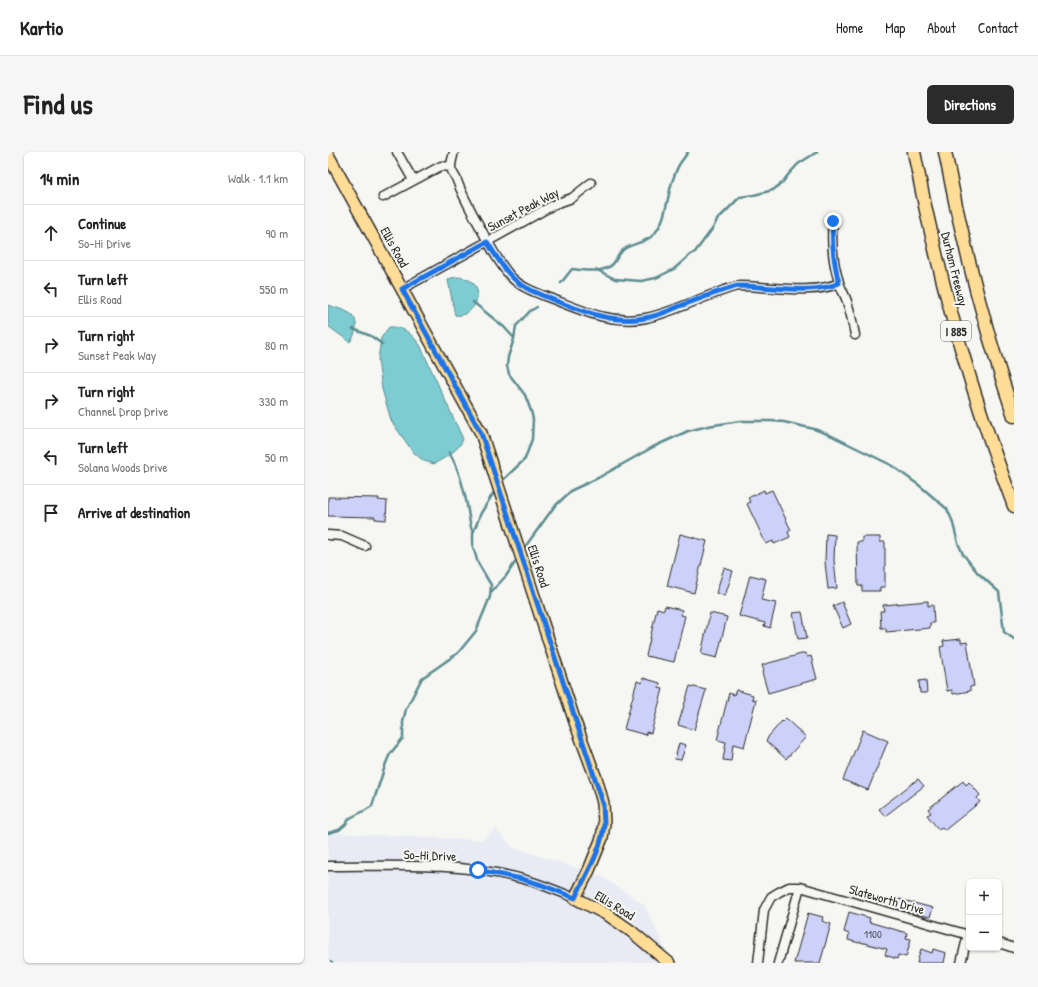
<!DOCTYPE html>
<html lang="en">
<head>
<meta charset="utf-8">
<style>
	:root { --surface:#fff; --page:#f6f6f6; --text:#222; --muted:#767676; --line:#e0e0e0; --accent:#2b2b2b }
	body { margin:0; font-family:"Patrick Hand",sans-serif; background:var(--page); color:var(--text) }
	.controls { position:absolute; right:12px; bottom:12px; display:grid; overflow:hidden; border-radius:6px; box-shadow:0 1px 3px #0004 }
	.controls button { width:36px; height:36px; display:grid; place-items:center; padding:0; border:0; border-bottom:1px solid var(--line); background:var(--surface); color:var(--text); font:20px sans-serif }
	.stop { position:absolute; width:12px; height:12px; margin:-9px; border:3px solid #1a73e8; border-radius:50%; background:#fff }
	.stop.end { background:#1a73e8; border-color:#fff; box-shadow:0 1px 4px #0008 }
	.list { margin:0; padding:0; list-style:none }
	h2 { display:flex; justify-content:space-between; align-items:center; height:52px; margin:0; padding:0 16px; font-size:17px }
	h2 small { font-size:13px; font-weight:400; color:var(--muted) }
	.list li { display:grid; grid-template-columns:26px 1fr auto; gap:12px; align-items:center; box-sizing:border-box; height:56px; padding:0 16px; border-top:1px solid var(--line) }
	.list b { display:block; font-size:15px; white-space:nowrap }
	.list p { margin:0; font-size:13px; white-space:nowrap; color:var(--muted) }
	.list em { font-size:13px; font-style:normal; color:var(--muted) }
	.icon { flex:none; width:22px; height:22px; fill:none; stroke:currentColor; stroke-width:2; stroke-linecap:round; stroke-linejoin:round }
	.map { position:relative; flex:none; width:686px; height:811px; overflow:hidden; border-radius:6px }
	header { display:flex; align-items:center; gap:24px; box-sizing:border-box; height:56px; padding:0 20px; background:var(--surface); border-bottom:1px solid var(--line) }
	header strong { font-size:19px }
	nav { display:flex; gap:22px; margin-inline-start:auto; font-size:14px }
	.intro { display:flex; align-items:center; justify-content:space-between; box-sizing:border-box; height:96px; padding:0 24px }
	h1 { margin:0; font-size:28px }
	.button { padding:10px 18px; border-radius:6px; background:var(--accent); color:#fff; font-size:14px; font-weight:700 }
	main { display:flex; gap:24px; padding:0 24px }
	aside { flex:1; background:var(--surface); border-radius:6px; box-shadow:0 1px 3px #0004 }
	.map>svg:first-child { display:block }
	.built { fill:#e9ebf4 }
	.water { fill:#7bccd1; stroke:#5b8c8f }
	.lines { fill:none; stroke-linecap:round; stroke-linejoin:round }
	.stream { stroke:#5b8c8f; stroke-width:2.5 }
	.building { fill:#cbd1f9; stroke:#2b2b2b }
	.minor-casing { stroke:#2b2b2b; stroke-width:11 }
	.major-casing { stroke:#2b2b2b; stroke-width:14 }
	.highway-casing { stroke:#2b2b2b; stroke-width:15 }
	.minor { stroke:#f6f6f2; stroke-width:8 }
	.major { stroke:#ffdd96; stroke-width:11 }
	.highway { stroke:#ffdd96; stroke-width:12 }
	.route { stroke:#1a73e8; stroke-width:5 }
	.labels { text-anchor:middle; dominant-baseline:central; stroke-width:4; stroke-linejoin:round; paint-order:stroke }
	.number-label { font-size:11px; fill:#53545e }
	.shield { fill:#f6f6f2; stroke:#686867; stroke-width:1 }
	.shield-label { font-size:12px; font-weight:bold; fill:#2b2b2b }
	.street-label { font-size:13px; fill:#2b2b2b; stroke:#f6f6f2 }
</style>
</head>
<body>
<header>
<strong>Kartio</strong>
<nav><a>Home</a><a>Map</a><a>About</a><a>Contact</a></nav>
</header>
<div class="intro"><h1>Find us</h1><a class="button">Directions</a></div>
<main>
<aside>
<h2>14 min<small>Walk · 1.1 km</small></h2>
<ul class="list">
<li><svg class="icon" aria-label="ahead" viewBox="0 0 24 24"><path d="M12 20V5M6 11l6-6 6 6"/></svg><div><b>Continue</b><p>So-Hi Drive</p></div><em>90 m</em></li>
<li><svg class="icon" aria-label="left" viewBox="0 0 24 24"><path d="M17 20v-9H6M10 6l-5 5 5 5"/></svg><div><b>Turn left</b><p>Ellis Road</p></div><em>550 m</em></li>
<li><svg class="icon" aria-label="right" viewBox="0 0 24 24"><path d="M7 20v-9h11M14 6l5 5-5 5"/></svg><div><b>Turn right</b><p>Sunset Peak Way</p></div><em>80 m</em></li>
<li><svg class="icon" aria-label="right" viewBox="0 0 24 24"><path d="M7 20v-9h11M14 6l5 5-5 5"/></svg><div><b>Turn right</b><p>Channel Drop Drive</p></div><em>330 m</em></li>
<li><svg class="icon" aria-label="left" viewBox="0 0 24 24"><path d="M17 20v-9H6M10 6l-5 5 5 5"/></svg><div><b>Turn left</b><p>Solana Woods Drive</p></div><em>50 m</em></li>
<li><svg class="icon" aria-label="arrive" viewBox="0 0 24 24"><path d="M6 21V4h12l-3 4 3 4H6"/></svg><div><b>Arrive at destination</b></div></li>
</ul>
</aside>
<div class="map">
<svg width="686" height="811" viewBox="0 0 686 811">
	<rect width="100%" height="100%" fill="#f6f6f2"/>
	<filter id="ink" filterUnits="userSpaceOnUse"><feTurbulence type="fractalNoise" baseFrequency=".025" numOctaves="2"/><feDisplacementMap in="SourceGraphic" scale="8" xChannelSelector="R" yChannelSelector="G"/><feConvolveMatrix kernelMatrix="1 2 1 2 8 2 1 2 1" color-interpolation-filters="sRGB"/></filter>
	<g filter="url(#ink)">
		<path class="built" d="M168,677L184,695L273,724L316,753L344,811H0V681L154,688Z"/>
		<path class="water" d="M131,125C135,126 142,127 145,131C157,144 143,166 127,163L120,128L123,126Z
			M0,153C13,158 30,159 28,176C27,182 25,186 22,190L19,188L0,174Z
			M61,175C75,174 84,182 92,193L135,287C131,299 116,306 106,312L96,309L85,300L66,273L63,268L54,237L50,208L53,186Z"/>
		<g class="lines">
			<path class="stream" d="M269,118L287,127L313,129L328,126L346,117L362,103L367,100L385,76L389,68L412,45L426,43L445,38L454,31L460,23L470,12L489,0
				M233,131L244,117C257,118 274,122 285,112C288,108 290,103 294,99C301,91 318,92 326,82C338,69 339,46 344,30C346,25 348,18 351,13C354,8 357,5 360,0
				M145,150L176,175L185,185
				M25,177L43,184L54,192
				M121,300C131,317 135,334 139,353C141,363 141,371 145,381
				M173,330L197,307L204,287L205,267L203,259L197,243L181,222L179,214L180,205L186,187L188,174L202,159L209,155
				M194,399L226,355L244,338L270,326L325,295L360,279L380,274L412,269H443L456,270L486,277L502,283L563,313L592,334L619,357L624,368L630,391L635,402L649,420L671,440L676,480L686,487
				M163,440L178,424L190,406
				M0,681L11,678L17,673L22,666L36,659L44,654L58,611L62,602L75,586V570L78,557L94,526L130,501L148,479L162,445L163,433L150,411L145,395V381L153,361L168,337
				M0,809L4,811"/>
		</g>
		<path class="building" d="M436,338L437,341L444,338L463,378L460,380L462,385L446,392L445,389L438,392L419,352L422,350L420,346Z
			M0,345L51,346L50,348L59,349L58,368L47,367V365L0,364Z
			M352,382L379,389L366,441L339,434Z
			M498,382L507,383L506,408L509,436L500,437L497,410Z
			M534,385H552V390H557V435H552V439H534V434H530L529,390H534Z
			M396,416L405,419L397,444L388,441Z
			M422,423L438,427L433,448L448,451L442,476L436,474L437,471L411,464Z
			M600,449V454L605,453L606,471H602V476L558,480V476H553L552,459H556L555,453Z
			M514,450L523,472L515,476L505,454Z
			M337,454L354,458L353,463L357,464L346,510L318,504L329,456L336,458Z
			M474,460L479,486L470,487L465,461Z
			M382,461L399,465L389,506L373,502Z
			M633,487V491L639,490L646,534L642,535V539L625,542L624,538L619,539L612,495L616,494L615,489Z
			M477,501L479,505L483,504L489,527L440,541L434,520L436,519L434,513Z
			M315,526L332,531L331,536L335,537L323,581L318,580V583L296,577L309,529L314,531Z
			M598,528L599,541H592L591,529Z
			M362,534L378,538L366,578L350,573Z
			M408,538L425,543L424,547L428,548L416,595L405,592L403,609L395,608L398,590L389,588L401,541L406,543Z
			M458,567L478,585L458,607L438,589L440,586V585L454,569L455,570Z
			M535,578L560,589L540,638L515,628Z
			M351,591L358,593L353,608L347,607Z
			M590,627L596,634L557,664L551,657Z
			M635,629L638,633L641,630L652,643L649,646L652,650L617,678L614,675L610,677L599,663L603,661L600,657Z
			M571,747L605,756L602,765L569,757Z
			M521,760L542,766L541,770L579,781L578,786L583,787L578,805L570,803L569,807L557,803L559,797L532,790L531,791L520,788L521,782L516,780Z
			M480,761L495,765L494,769L503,772L492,811H466Z
			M593,797L604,801L605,797L618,801L616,811H589Z"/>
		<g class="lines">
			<defs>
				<path id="minor" d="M69,0L85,28
					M126,0C125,4 123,10 123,15C123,18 126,23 128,26C134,43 143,59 152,75C161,92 171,112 184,126C194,136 209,141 222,146C253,158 283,173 318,166C348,160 378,142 410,134C438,134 487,143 511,131
					M55,45L113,14L123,15
					M505,69C503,89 505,111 511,130C513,138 518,144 520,153C523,162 525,173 527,183
					M74,137L227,52L244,46L263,31
					M0,383L14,384L37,394
					M0,714C65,714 132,710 195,727C213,732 230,739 247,746
					M671,791L686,796
					M430,811L436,758L443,745L451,740L461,735H472L641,783
					M450,811L472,735
					M633,811L640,782"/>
				<path id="major" d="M0,3L153,281L247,570L269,629L275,651L276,672L274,686L261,718L247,746L280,763L303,779L341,811"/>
				<path id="highway" d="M586,0C609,120 642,239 686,354
					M617,0C634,89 657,178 686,264"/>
			</defs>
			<use href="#minor" class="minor-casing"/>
			<use href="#major" class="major-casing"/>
			<use href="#highway" class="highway-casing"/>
			<use href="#minor" class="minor"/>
			<use href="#major" class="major"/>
			<use href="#highway" class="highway"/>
		</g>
	</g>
	<g class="lines" filter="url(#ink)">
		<path class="route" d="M150,718L194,727L214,733L247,746C258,722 273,700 276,673C276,666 275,658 275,651L153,281L74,137L159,90C167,102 175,117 186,127C196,137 210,141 223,147C254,159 284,172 317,166C329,164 341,159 352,154C371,147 390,139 410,134C438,134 487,143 511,131C506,111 503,90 505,69"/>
	</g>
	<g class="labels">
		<g class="number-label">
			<text x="545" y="782">1100</text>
		</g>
		<rect class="shield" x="613" y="169" width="30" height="20" rx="3"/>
		<g class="shield-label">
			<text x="628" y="179">I 885</text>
		</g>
		<g class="street-label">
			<text transform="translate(195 57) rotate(-28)">Sunset Peak Way</text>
			<text transform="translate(67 95) rotate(61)">Ellis Road</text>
			<text transform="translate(627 117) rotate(76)">Durham Freeway</text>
			<text transform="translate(211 414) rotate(72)">Ellis Road</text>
			<text transform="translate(102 703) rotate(2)">So-Hi Drive</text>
			<text transform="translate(559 747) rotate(16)">Slateworth Drive</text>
			<text transform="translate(287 753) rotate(31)">Ellis Road</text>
		</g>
	</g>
</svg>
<div class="controls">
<button>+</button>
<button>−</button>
</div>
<div class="stop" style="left:150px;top:718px"></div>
<div class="stop end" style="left:505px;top:69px"></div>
</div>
</main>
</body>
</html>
